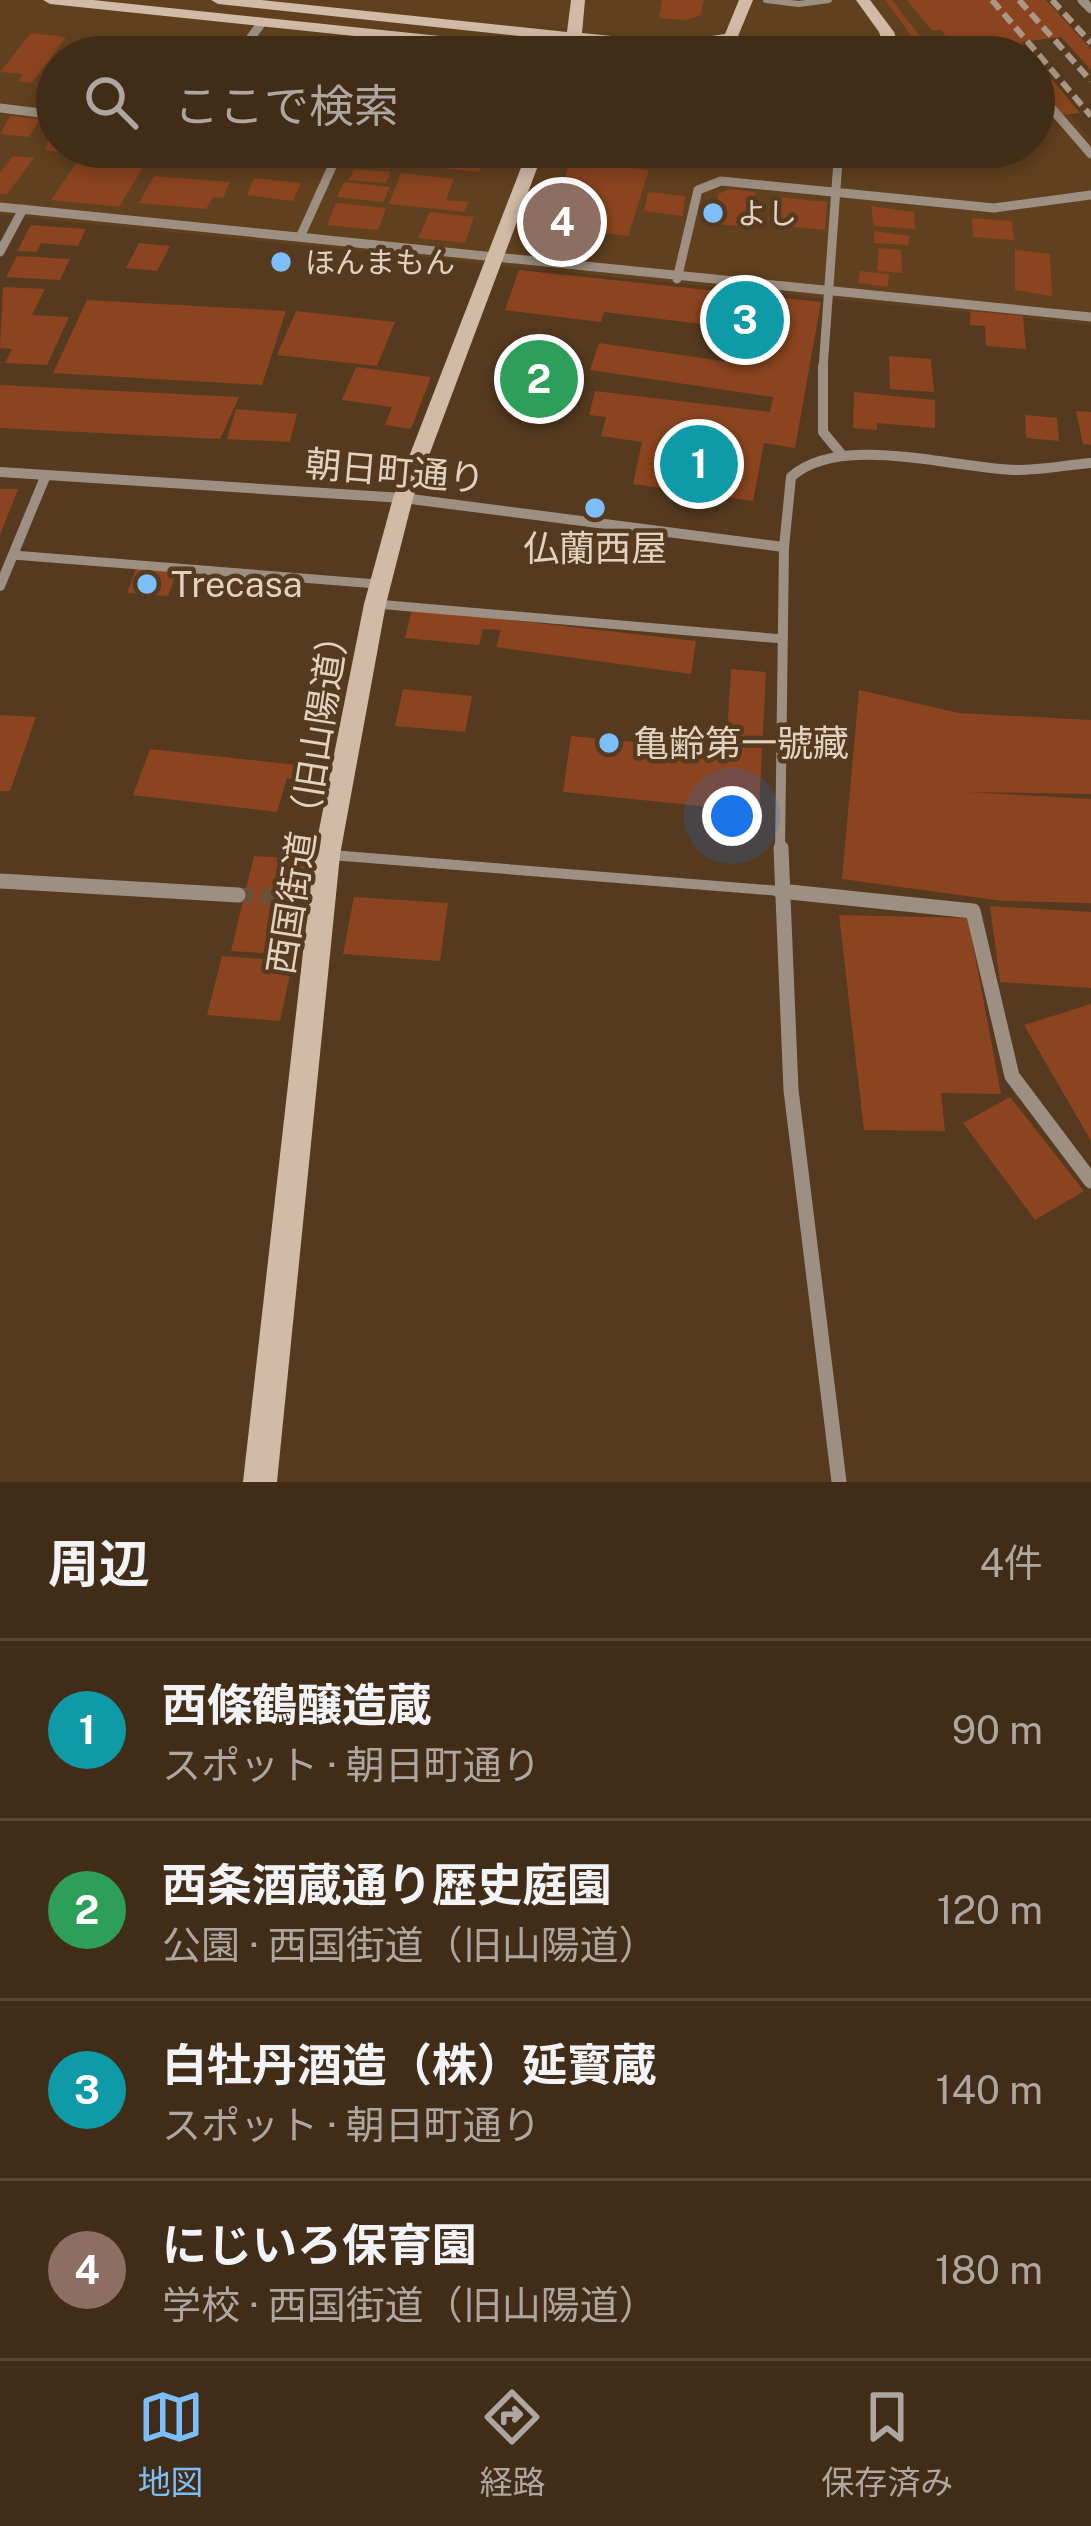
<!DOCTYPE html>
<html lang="ja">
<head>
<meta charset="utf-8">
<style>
	:root { --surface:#402c17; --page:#4b3824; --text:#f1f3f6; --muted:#aea7a1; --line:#594836; --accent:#7bbef9 }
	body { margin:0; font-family:"Public Sans","Noto Sans JP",sans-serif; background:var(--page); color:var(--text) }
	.you { position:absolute; left:732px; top:816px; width:42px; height:42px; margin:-30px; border:9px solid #fff; border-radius:50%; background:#1a73e8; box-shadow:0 0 0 18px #1a73e833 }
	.badge { display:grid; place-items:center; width:78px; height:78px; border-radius:50%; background:var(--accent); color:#fff; font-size:39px; font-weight:700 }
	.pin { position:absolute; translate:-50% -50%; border:6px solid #fff; box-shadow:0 3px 12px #0006 }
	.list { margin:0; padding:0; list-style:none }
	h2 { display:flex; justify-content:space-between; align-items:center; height:156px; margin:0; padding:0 48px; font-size:51px }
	h2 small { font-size:39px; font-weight:400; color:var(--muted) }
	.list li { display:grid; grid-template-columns:78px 1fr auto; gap:36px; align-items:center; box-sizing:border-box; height:180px; padding:0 48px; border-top:3px solid var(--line) }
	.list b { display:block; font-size:45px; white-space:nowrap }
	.list p { margin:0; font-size:39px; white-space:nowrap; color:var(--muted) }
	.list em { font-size:39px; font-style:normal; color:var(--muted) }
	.icon { flex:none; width:66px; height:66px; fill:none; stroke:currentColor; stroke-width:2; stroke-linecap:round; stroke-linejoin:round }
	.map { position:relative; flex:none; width:1091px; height:1482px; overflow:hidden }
	.search { position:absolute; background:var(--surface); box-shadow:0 6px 18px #0003; left:36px; right:36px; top:36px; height:132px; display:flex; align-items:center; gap:30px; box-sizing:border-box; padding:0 42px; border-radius:66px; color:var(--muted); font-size:45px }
	.sheet { height:876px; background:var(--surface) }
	nav { display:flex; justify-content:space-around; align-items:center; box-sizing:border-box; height:168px; border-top:3px solid var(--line); background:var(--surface); font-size:33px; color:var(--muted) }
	nav a { display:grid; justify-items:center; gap:6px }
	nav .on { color:var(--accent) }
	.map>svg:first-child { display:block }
	.built { fill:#60401e }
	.building { fill:#8b441f }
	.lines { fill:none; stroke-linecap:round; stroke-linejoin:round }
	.street-tunnel { stroke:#6a5137; stroke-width:15; stroke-dasharray:15 8; stroke-linecap:butt }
	.lane-far2 { stroke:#9d8f82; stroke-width:6 }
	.lane-far1 { stroke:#9d8f82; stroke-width:9 }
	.lane { stroke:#9d8f82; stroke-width:10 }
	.street-far2 { stroke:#9d8f82; stroke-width:9 }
	.street-far1 { stroke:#9d8f82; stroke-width:10 }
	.street { stroke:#9d8f82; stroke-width:15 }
	.secondary { fill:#d1bba6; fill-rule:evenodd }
	.rail { stroke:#ab9783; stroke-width:6; stroke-dasharray:12 6; stroke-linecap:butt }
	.poi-dot { fill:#7bbef9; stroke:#553a1f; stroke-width:4.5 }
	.labels { text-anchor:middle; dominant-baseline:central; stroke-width:9; stroke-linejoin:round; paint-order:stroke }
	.far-poi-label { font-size:30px; fill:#e2d2c2; stroke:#553a1f; text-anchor:start }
	.street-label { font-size:36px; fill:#e2d2c2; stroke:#553a1f }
	.poi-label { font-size:36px; fill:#e2d2c2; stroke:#553a1f; text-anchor:start }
</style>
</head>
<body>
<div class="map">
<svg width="1091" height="1482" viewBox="0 0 1091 1482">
	<rect width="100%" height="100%" fill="#553a1f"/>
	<path class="built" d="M0,0H972L1020,57H57V147H1034V73L1091,140V325L0,215Z"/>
	<path class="building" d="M662,0H704L701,15L686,20L659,18Z
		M885,0H892L932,52L956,49L941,30L932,31L907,0H1046L1091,49V70L1061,37L1021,42L1033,57H927Z
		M31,33L66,37L32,83L18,81L23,74L0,72Z
		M126,45L175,50L170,57H117Z
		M1034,58L1080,113L1062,115L1034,82Z
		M10,116L40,119L29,137L0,134Z
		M56,117L57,147H155L119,207L51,200L82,155L45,150Z
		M408,147H507L503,158L485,156L479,172L401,164Z
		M659,147H733L731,156Z
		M873,147H949L948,158L872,150Z
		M354,153L396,157L390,169L348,164Z
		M13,156L34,158L7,194H0V173Z
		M571,161L649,170L628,236L540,225L549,202L589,207L594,192L561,188Z
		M354,169L391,172L386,183L349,180Z
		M401,173L454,179L446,200L469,202L464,212L389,204Z
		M154,176L230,182L223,198L213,197L206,209L139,203Z
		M254,178L301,183L293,201L247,195Z
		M344,182L390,187L383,202L337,197Z
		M730,189L755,192L752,227L715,224L718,194Z
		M648,192L685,196L683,216L644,211Z
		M777,197L827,202L825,230L778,225Z
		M336,203L386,208L378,230L327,225Z
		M871,206L914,212L915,229L874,226Z
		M430,212L474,217L465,243L418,238Z
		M972,218L1012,221L1014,240L973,237Z
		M31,225L86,229L78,246L41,243L37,252L17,251Z
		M874,231L910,236L908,245L874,243Z
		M139,243L170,246L157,271L126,268Z
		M879,248L901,250L902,273L877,271Z
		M1015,250L1050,254L1052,296L1015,290Z
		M17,256L70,259L60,280L6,277Z
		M519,270L821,302L795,448L764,443L753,501L633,484L642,442L601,436L606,417L589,415L595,391L770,412L773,397L590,370L599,343L736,363L742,329L604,312L601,322L505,310Z
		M860,271L889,274L888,287L858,283Z
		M3,287L45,289L32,315L69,317L47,365L5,363L12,349L0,348Z
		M87,300L286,311L262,385L53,373Z
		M296,311L395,322L377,366L277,355Z
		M970,311L1023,316L1026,349L986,346L985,326L970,325Z
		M889,356L931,359L934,392L890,389Z
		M356,367L431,377L411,429L385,425L392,407L342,400Z
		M0,385L239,397L220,439L0,428Z
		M854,392L935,400V428L877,423V430L853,428Z
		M236,409L297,414L290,442L227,439Z
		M1076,411L1091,412V445L1083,444Z
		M1025,415L1057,418L1059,441L1026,438Z
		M0,489H18L0,535Z
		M138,563L179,566L168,596L127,593Z
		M412,609L696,641L691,674L496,647L501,630L483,629L479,645L405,638Z
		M731,669L766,672L759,812L563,792L571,736L726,751Z
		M403,689L472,696L465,732L395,726Z
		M859,690L959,713L1091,720V794L967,792L1091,799V903L1003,901L842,879Z
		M0,715L36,717L10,791H0Z
		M150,749L306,766L302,780L287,778L277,812L133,795Z
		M254,856L314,860L294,955L231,951Z
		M354,897L448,903L440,961L343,954Z
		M990,906L1091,912V988L1000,982Z
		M839,915L968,918L1001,1094L941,1093L945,1131L864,1130Z
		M222,956L293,961L280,1021L207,1015Z
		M1091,1004V1141L1024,1025Z
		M1010,1097L1084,1191L1035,1220L963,1123Z"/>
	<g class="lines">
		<path class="street-tunnel" d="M238,895L320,899"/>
		<path class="lane-far2" d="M766,0L799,4L829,0
			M682,48L847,42L891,52"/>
		<path class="lane-far1" d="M13,555L377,584
			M376,604L783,639"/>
		<path class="lane" d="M331,855L780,891"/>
		<path class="street-far2" d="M1082,0L1091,9
			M237,57L260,25
			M1034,88L1091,154
			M0,108L57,115
			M0,207L1091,317
			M301,235L341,147
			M0,252L23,209
			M677,279L698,190L721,181L994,208L1091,195
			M823,369L839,147"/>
		<path class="street-far1" d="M823,366V432L842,455
			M0,472L403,498L784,547
			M0,586L46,475
			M780,851L784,547L791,477C840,432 955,469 1017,470C1042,470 1066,465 1091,463"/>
		<path class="street" d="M781,848L791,1090L839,1482
			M0,881L238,895
			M780,891L973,911L1012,1076L1091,1181"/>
		<path class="secondary" d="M43,0H93L565,49L566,41L218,4L211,0H261L567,32L571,0H585L582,33L671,42L725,34L739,0H753L736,41L671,52L581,42L580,50L607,57H555L50,4Z
			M856,0H870L894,32L903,57H887L879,32Z
			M529,147H545L413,498L386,604L340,855L277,1482H243L314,855L364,604L393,498Z"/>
		<path class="rail" d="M992,0L1091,116
			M1019,0L1091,81
			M1052,0L1091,43"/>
	</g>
	<g class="poi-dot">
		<circle cx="713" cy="213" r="12"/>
		<circle cx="281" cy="262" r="12"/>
		<circle cx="595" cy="508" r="12"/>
		<circle cx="147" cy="584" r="12"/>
		<circle cx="609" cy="743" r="12"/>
	</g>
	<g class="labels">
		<g class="far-poi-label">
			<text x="737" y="213">よし</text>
			<text x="305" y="262">ほんまもん</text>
		</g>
		<g class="street-label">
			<text transform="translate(395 471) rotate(5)">朝日町通り</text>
			<text transform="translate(308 796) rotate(-81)">西国街道（旧山陽道）</text>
		</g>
		<g class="poi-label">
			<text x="595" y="548" text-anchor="middle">仏蘭西屋</text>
			<text x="171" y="584">Trecasa</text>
			<text x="633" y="743">亀齢第一號藏</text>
		</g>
	</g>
</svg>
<div class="you"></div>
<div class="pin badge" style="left:699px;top:464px;background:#0f9aa8">1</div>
<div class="pin badge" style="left:539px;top:379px;background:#2e9e5b">2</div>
<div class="pin badge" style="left:745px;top:320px;background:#0f9aa8">3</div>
<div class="pin badge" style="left:562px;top:222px;background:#8d6e63">4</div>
<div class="search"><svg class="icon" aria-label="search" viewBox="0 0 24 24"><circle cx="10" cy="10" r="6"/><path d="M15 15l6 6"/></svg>ここで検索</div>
</div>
<section class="sheet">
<h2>周辺<small>4件</small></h2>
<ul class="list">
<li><span class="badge" style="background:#0f9aa8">1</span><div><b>西條鶴醸造蔵</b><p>スポット · 朝日町通り</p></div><em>90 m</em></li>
<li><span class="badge" style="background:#2e9e5b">2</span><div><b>西条酒蔵通り歴史庭園</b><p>公園 · 西国街道（旧山陽道）</p></div><em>120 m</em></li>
<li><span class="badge" style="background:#0f9aa8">3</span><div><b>白牡丹酒造（株）延寳蔵</b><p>スポット · 朝日町通り</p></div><em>140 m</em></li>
<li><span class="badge" style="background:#8d6e63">4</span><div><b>にじいろ保育園</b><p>学校 · 西国街道（旧山陽道）</p></div><em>180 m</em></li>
</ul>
</section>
<nav>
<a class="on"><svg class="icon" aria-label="map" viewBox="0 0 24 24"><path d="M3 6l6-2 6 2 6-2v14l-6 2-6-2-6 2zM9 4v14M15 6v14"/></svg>地図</a>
<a><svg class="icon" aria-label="directions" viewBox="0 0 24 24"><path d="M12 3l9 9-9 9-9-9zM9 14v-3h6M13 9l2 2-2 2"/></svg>経路</a>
<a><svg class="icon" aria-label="saved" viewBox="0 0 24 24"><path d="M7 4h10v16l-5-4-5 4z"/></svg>保存済み</a>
</nav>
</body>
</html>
